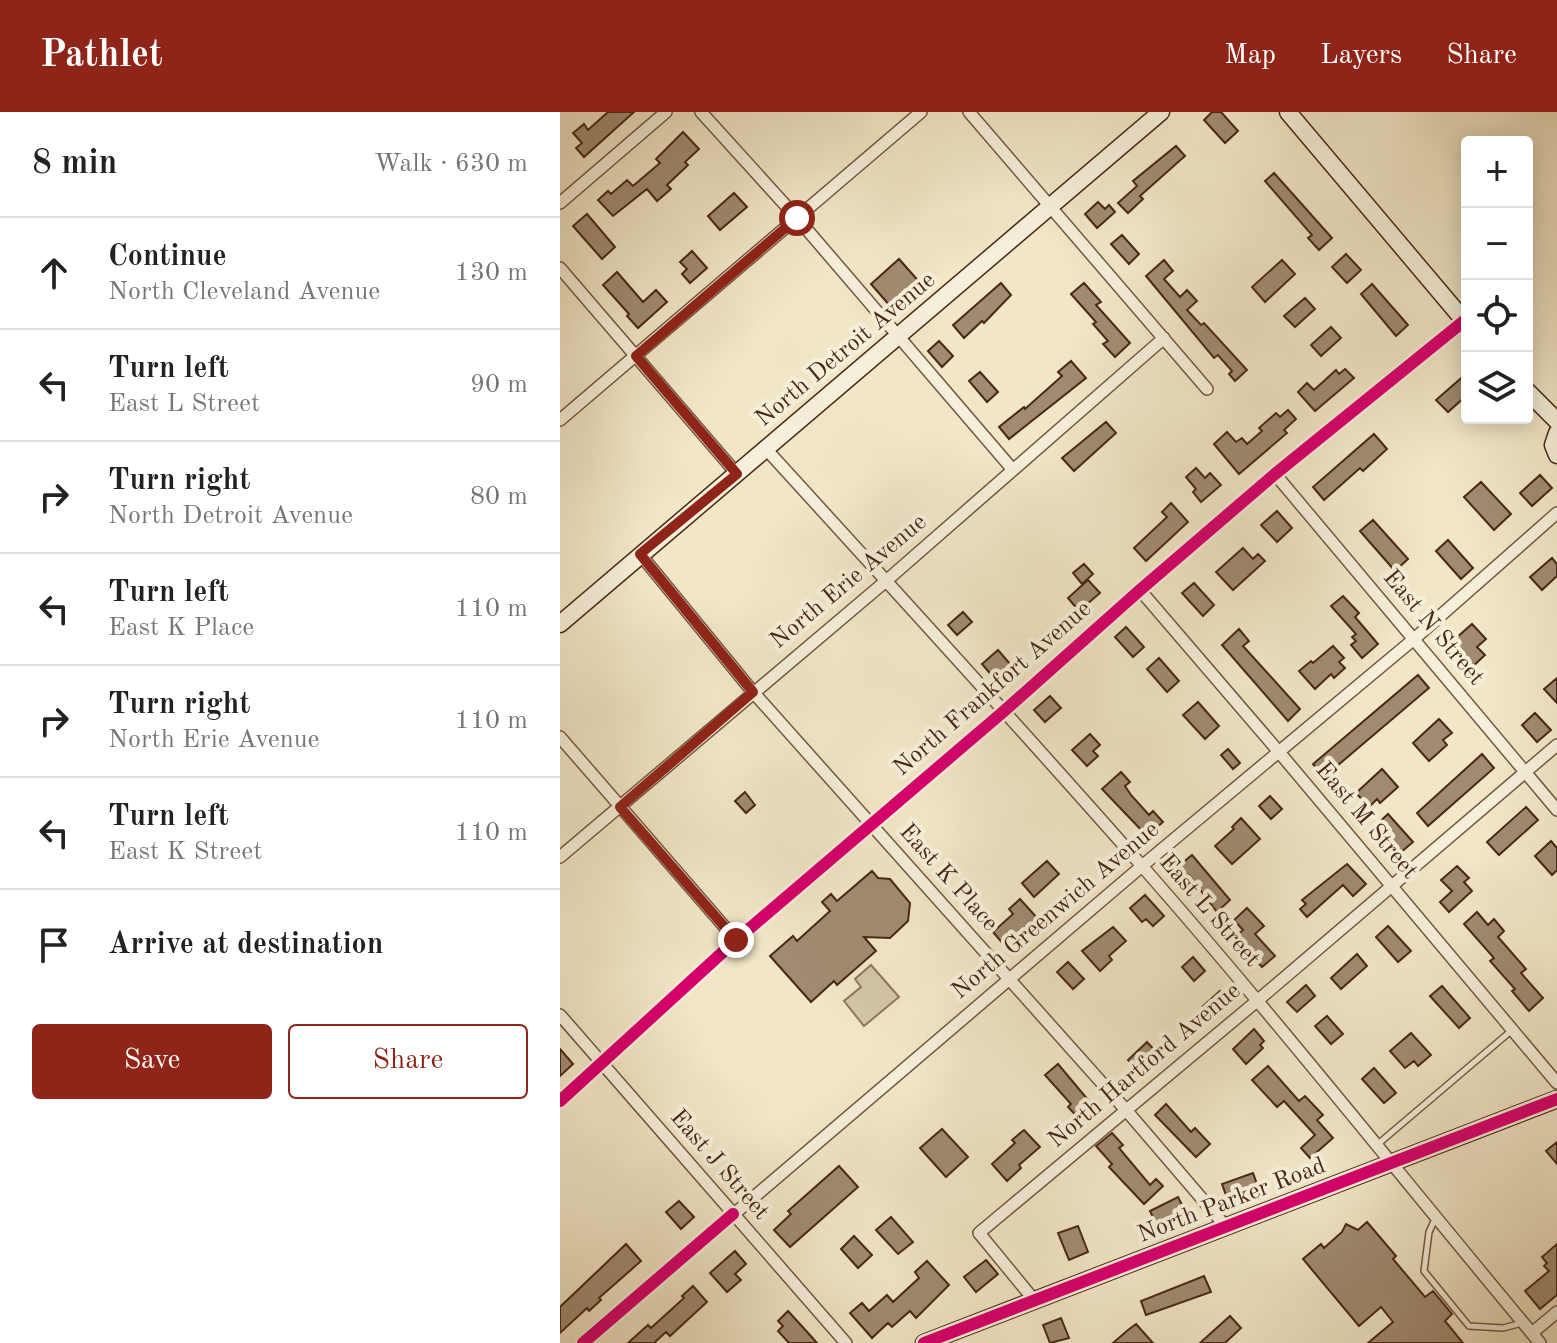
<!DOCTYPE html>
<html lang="en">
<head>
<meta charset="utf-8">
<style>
	:root { --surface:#fff; --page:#f6f6f6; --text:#222; --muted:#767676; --line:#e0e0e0; --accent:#8f2418 }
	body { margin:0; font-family:"Old Standard TT",serif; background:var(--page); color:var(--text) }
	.controls { position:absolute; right:24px; top:24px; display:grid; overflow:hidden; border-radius:8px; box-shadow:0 4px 20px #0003 }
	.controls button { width:72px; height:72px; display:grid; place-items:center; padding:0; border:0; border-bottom:2px solid var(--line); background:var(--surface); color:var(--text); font:40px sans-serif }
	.stop { position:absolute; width:24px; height:24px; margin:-18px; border:6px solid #8f2418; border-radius:50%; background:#fff }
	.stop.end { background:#8f2418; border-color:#fff; box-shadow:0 2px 8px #0008 }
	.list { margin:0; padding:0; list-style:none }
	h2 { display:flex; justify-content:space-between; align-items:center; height:104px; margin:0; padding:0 32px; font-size:34px }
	h2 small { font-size:26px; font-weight:400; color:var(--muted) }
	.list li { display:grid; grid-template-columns:52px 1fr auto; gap:24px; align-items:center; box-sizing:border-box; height:112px; padding:0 32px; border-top:2px solid var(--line) }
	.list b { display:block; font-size:30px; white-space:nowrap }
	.list p { margin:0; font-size:26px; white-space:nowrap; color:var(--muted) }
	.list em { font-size:26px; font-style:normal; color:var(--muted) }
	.actions { display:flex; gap:16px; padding:24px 32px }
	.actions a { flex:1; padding:18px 0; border:2px solid var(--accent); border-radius:8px; text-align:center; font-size:28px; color:var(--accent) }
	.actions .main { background:var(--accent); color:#fff }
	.icon { flex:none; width:44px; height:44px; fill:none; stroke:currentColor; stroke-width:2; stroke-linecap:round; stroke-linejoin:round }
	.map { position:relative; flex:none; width:997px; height:1231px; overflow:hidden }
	header { display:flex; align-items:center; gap:48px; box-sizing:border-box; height:112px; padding:0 40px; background:var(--accent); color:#fff }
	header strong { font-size:38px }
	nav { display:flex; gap:44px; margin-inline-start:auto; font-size:28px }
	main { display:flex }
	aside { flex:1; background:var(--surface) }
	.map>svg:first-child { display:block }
	.green { fill:#d4c6a8; stroke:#8e775f; stroke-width:2 }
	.building { fill:#a08b72; stroke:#482816; stroke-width:2 }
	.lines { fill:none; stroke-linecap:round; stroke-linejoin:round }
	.lane-casing { stroke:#725842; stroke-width:8 }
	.street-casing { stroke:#725842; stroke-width:14 }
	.secondary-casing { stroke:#482816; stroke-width:19 }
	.lane { stroke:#f6efda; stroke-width:5 }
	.street { stroke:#f6efda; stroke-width:11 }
	.secondary { stroke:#f6efda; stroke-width:16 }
	.cycleway-casing { stroke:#f6efda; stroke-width:17 }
	.cycleway { stroke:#d6006c; stroke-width:12 }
	.route { stroke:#8f2418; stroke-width:10 }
	.labels { text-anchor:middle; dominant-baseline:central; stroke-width:8; stroke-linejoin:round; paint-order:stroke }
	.street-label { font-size:24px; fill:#482816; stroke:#f6efda }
</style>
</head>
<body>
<header>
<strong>Pathlet</strong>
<nav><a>Map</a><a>Layers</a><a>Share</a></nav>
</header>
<main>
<aside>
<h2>8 min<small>Walk · 630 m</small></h2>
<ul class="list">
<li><svg class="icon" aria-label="ahead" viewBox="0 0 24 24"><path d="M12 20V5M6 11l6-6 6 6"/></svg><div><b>Continue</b><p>North Cleveland Avenue</p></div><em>130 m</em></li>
<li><svg class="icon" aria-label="left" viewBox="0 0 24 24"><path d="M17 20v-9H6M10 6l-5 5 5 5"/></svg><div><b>Turn left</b><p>East L Street</p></div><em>90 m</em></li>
<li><svg class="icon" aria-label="right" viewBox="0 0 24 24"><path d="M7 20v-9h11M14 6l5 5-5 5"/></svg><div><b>Turn right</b><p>North Detroit Avenue</p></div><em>80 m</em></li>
<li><svg class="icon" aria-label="left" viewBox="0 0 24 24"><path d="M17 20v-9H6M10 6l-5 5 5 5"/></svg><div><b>Turn left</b><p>East K Place</p></div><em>110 m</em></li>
<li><svg class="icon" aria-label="right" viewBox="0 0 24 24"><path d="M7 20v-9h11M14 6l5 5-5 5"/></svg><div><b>Turn right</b><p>North Erie Avenue</p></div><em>110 m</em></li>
<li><svg class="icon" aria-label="left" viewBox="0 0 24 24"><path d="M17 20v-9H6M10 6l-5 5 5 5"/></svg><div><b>Turn left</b><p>East K Street</p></div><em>110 m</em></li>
<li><svg class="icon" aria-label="arrive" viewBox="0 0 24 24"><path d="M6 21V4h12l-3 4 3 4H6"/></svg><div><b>Arrive at destination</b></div></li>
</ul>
<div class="actions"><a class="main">Save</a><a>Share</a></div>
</aside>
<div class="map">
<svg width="997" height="1231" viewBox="0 0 997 1231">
	<rect width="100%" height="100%" fill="#f1e6c6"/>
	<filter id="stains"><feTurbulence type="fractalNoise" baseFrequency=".0025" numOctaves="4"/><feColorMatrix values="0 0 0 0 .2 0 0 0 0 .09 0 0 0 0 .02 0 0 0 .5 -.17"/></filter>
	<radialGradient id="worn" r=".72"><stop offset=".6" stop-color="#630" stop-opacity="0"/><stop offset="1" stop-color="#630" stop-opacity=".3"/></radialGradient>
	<path class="green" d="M311,853L339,885L304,914L284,889L301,875L295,867Z"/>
	<path class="building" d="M48,0H74L24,45L16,36L22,31L13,21L24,12L28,18Z
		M652,0H661L678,19L665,31L644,8Z
		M123,20L139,37L125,50L128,53L107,73L111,77L97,89L87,77L53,104L38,88L48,79L51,82L67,68L73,74L100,51L96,47Z
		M616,34L625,44L580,84L583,87L568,101L558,91L577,74L573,69Z
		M714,61L772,126L759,138L748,126L752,123L705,69Z
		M174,81L187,95L160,118L148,104Z
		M538,90L545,97L549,93L555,100L537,116L525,102Z
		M27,102L55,135L42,147L13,114Z
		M562,123L579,142L569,152L551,132Z
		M132,139L147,156L130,171L122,162L127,157L120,150Z
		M786,142L801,158L787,171L772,155Z
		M339,147L362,173L344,188L348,192L337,202L311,172Z
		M604,148L613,159L604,167L620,185L627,178L637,189L627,198L641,213L644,211L687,258L675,269L669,262L672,259L658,243L654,246L586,164Z
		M722,148L735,162L705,190L692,175Z
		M57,160L83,190L96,178L107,190L78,216L67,204L69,202L43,173Z
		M441,171L451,183L424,211L422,209L404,226L393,213Z
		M524,171L541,190L536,193L570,231L555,245L543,232L548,229L533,212L536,210L511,182Z
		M812,172L848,213L836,224L801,182Z
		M745,186L755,197L735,215L724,204Z
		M771,215L781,226L761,244L751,233Z
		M379,229L393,244L382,255L368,239Z
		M511,249L526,266L449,327L439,315L464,295L465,297L502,264L498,260Z
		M785,257L794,266L755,299L738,280L747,271L754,278L776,258L779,262Z
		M420,260L438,280L427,290L409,269Z
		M907,261V283L888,300L876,288Z
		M728,298L736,307L724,318L727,321L679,362L654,332L667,320L676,330L682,326L687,332L702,319L699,316L716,301L720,305Z
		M546,310L556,321L514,359L502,346Z
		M814,322L827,337L803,359L800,356L764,388L753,375Z
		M636,356L645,366L650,361L661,373L641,390L633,380L636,377L626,365Z
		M980,363L992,376L972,394L960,381Z
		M921,370L951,402L934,418L904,385Z
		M611,391L628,410L586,449L574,436L607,405L602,400Z
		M717,399L732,416L717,430L701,413Z
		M813,408L848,447L835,459L800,419Z
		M888,428L913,456L901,467L876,439Z
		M683,436L693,447L698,442L705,449L673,478L656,460Z
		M992,446L997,452V464L982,478L970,465Z
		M524,452L533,462L522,472L513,461Z
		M528,468L540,481L519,499L508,486Z
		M634,471L654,493L643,504L622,481Z
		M783,484L799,501L795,505L818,532L802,546L791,533L796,529L792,525L796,522L771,494Z
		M403,500L412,510L397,523L388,513Z
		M912,512L926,527L917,535L925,543L909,558L887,534Z
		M566,515L584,535L573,545L555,525Z
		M679,517L689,529L683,534L740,597L728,609L662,533Z
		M773,534L784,546L779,550L785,556L774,566L771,562L755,577L739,559L751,549L753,551Z
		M438,538L456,559L440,573L422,552Z
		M599,546L619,569L607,580L587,557Z
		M858,563L869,576L764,665L753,652Z
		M997,566V591L984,577Z
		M490,584L501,596L485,610L474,598Z
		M638,590L659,614L645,627L623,603Z
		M975,601L991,618L977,630L962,613Z
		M879,607L892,621L883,628L887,633L869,649L853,631Z
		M530,622L540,633L533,639L538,644L527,654L512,638Z
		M668,637L680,651L673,657L661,643Z
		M922,642L934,656L868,714L857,701Z
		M822,657L838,675L820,691L817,687L809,695L796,681Z
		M561,660L570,670L565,674L571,683L589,703L593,699L603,710L587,724L542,677Z
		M185,680L195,693L186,701L175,689Z
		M710,684L722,697L711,707L699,694Z
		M966,695L978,708L939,743L927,730Z
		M828,702L853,730L840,741L815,714Z
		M681,706L700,727L672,752L655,734L674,717L672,715Z
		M991,729L997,736V758L992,763L975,744Z
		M632,743L670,788L657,800L629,763L624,768L614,758Z
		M487,749L499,762L474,785L462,771Z
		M787,752L806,772L793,784L783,773L747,805L740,797L746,792L742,788Z
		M897,754L909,766L904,770L912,779L889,800L880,790L892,779L881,768Z
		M312,759L318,766L330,767L350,791L348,809L330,826L304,825L316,839L277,873L274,869L251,890L210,844L233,824L237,829L270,799L262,790L271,782L277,789Z
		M585,783L604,804L593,814L586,807L582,810L570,796Z
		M460,787L478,807L458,825L463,830L451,841L433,820L453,802L449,797Z
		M687,796L704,814L695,822L715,844L702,855L675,825L683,818L674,808Z
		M917,800L928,813L934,807L944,819L938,825L966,857L961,861L983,886L969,899L952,879L955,877L930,849L934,846L904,812Z
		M828,814L851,839L838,850L816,825Z
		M553,815L566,829L549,844L552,848L540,859L522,839Z
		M797,842L807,854L781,877L771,866Z
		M633,845L645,859L634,869L622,855Z
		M508,850L524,867L513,877L497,860Z
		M746,873L755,884L737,900L727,890Z
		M882,874L910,906L899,916L870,884Z
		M660,879L670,890L652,905L643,894Z
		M767,904L783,922L771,932L755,914Z
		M694,917L704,929L700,933L703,936L686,952L673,937Z
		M851,921L871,943L858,954L854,949L845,956L830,939Z
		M587,930L600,944L581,961L568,948Z
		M0,937L13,952L0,964Z
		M498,952L539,1001L525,1013L508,995L511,992L485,963Z
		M708,954L739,989L745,984L763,1003L757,1008L773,1026L750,1046L741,1036L755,1023L724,989L717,995L692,968Z
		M814,956L836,981L824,991L802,967Z
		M606,992L631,1020L635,1016L650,1032L636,1045L595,1003Z
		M382,1017L408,1045L386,1065L360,1036Z
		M464,1018L480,1035L459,1053L461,1056L447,1069L432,1052L455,1031L452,1028Z
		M552,1021L563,1033L559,1036L590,1073L596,1067L603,1074L584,1092L549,1055L552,1052L536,1034Z
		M997,1030V1052L986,1039Z
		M279,1054L298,1075L230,1135L214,1118L231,1102L228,1099Z
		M693,1061L698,1075L667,1086L662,1072Z
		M618,1085L627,1103L598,1116L590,1099Z
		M119,1089L134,1105L121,1117L106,1100Z
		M331,1105L353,1130L338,1142L316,1118Z
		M807,1110L836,1144L833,1147L865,1185L873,1179L892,1202L885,1209L903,1231H808L833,1210L821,1195L799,1214L743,1147L761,1132L764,1136L782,1120L786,1112L798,1118Z
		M518,1114L528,1140L509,1148L498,1121Z
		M294,1124L312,1143L298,1156L281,1137Z
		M66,1132L81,1149L39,1186L41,1188L29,1199L27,1196L0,1221V1195Z
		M997,1132V1183L980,1197L965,1179L989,1159L984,1154L987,1151L982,1145Z
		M175,1139L186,1152L175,1162L181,1168L167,1180L150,1161Z
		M426,1148L438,1162L416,1180L404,1165Z
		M367,1149L389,1173L356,1206L350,1199L332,1215L328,1211L312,1226L290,1201L302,1191L309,1199L327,1183L333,1190L359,1166L355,1160Z
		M644,1164L651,1180L586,1203L581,1189Z
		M133,1174L147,1190L110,1224L106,1220L94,1231H68L88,1213L91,1216L124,1186L122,1184Z
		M228,1199L249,1222L257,1231H229L218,1219L223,1214L218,1209Z
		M670,1204L681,1216L665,1231H640Z
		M501,1206L509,1226L490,1231L483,1213Z
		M576,1212L593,1231H553L568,1218Z"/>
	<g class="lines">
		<defs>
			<path id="lane" d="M818,1032L951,919
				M875,1107L869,1120L864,1159L909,1214L943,1216L962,1211"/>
			<path id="street" d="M141,0L237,106L453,358
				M409,0L647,277
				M0,91L106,0
				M0,156L177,362
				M0,308L361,0
				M206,337C332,475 458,613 582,754C719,910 847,1072 980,1231
				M715,362L997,698
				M80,442L193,580L566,998L667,1116
				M580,478L719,640L997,971
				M0,625L176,828
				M0,745L326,469L604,226
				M0,903L286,1231
				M0,989L176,828L443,600L580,478L715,362L904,209
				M474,1188L419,1121L697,889L997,633
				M972,1221L997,1200
				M23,1231L582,754L854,527L997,401"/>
			<path id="secondary" d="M728,0L907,212
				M967,279L997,309
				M997,321L993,333L997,343
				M0,512L601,0
				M364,1231L997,987"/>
		</defs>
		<use href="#lane" class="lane-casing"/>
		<use href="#street" class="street-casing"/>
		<use href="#secondary" class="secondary-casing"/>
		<use href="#lane" class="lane"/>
		<use href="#street" class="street"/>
		<use href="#secondary" class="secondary"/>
		<defs>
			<path id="cycleway" d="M0,989L176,828L443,600L580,478L715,362L904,209
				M23,1231L173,1102
				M364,1231L997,987"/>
		</defs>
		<use href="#cycleway" class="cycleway-casing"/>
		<use href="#cycleway" class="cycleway"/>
	</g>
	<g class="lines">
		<path class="route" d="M176,828L60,695L193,580L80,442L177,362L76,244L237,106"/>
	</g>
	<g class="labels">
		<g class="street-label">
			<text transform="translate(286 238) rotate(-40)">North Detroit Avenue</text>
			<text transform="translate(289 470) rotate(-40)">North Erie Avenue</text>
			<text transform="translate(873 516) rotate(50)">East N Street</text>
			<text transform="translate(433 577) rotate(-41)">North Frankfort Avenue</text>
			<text transform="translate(806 709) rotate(50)">East M Street</text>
			<text transform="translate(388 766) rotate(48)">East K Place</text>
			<text transform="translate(496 799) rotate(-40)">North Greenwich Avenue</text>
			<text transform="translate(649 799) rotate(49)">East L Street</text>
			<text transform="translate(585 954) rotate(-40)">North Hartford Avenue</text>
			<text transform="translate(159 1053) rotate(49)">East J Street</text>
			<text transform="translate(672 1089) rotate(-21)">North Parker Road</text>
		</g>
	</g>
	<rect width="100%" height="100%" filter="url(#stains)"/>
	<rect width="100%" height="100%" fill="url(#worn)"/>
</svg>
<div class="controls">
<button>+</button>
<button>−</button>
<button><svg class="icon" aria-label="locate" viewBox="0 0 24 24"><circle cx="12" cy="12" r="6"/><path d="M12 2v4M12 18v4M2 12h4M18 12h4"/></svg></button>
<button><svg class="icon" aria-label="layers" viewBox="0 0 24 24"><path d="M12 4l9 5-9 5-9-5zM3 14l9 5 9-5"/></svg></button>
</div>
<div class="stop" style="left:237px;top:106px"></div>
<div class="stop end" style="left:176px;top:828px"></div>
</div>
</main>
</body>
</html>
